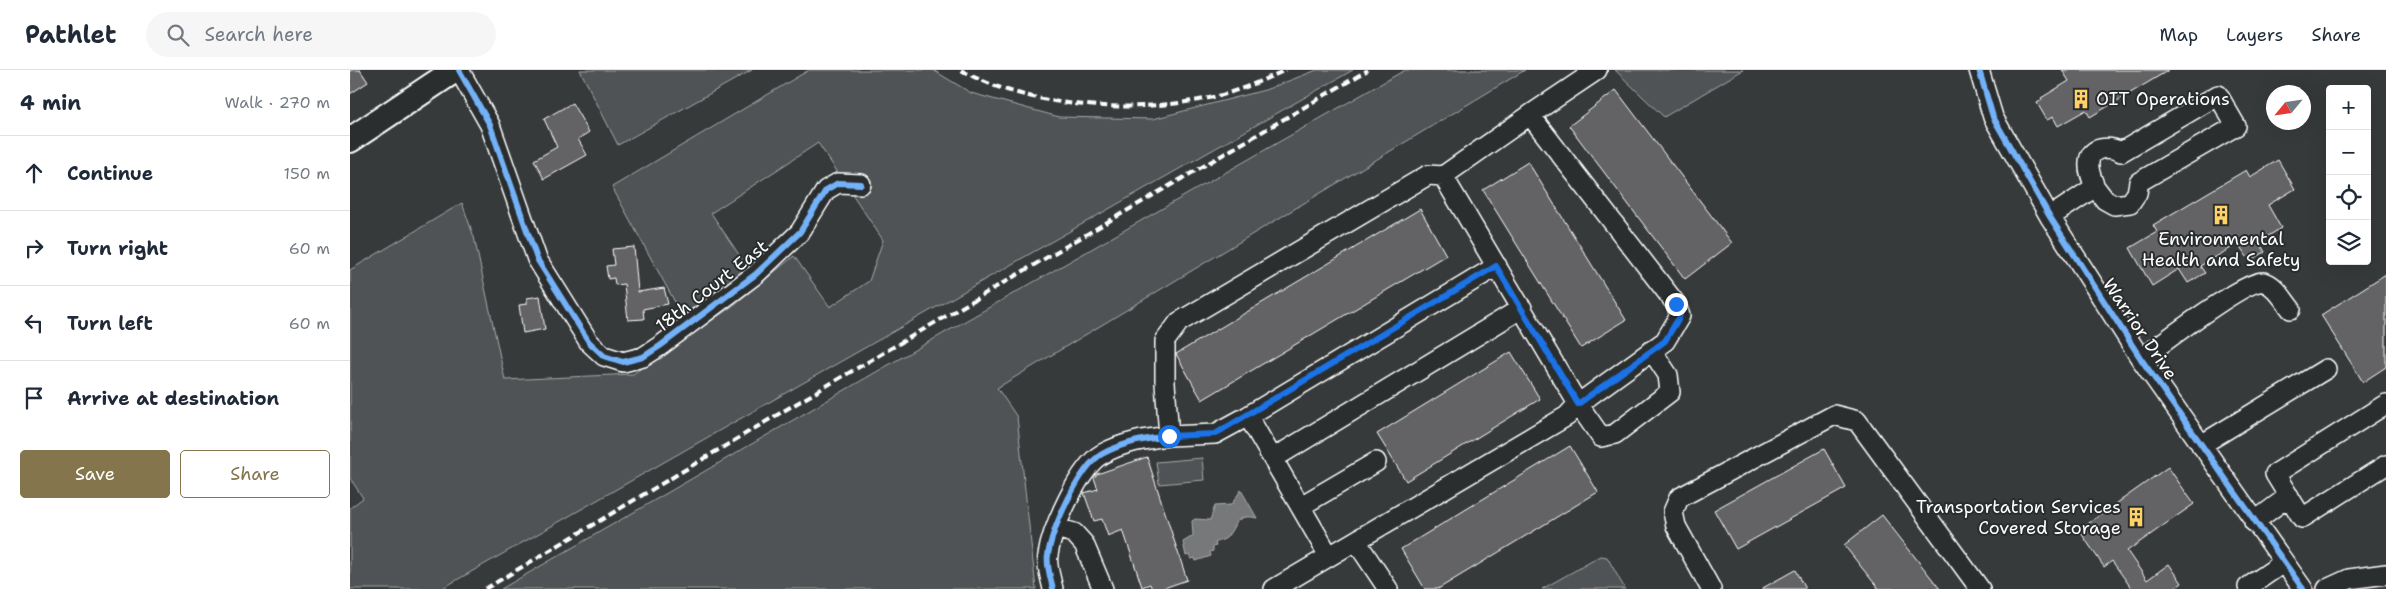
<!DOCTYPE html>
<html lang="en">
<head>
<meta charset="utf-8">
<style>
	:root { --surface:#fff; --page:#f6f6f7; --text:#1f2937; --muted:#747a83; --line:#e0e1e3; --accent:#84754c }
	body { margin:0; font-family:"Shantell Sans",sans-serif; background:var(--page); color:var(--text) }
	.controls { position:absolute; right:15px; top:15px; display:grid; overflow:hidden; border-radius:5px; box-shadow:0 5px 20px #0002 }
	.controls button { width:45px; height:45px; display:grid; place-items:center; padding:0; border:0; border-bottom:1px solid var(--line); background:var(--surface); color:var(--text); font:25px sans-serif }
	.compass { position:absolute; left:1916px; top:15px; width:45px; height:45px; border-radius:50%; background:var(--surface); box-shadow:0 5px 20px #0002; rotate:241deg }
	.stop { position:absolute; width:15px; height:15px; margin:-11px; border:4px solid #1a73e8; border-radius:50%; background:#fff }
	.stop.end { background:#1a73e8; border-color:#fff; box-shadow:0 1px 5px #0008 }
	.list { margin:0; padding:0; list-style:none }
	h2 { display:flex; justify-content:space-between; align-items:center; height:65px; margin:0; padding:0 20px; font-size:21px }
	h2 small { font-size:16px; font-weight:400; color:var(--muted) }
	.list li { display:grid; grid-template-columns:32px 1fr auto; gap:15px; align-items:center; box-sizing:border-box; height:75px; padding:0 20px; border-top:1px solid var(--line) }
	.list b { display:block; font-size:19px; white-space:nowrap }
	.list em { font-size:16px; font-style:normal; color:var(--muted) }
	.actions { display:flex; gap:10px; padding:15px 20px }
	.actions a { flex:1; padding:11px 0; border:1px solid var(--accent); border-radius:5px; text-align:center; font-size:18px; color:var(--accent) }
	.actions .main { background:var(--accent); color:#fff }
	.icon { flex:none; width:28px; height:28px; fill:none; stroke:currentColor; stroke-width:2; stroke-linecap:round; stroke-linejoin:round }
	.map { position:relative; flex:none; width:2036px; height:519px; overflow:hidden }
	header { display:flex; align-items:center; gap:30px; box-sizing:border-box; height:70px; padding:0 25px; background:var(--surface); border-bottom:1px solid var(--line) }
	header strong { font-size:24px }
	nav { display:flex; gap:28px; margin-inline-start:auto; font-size:18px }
	.search { width:350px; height:45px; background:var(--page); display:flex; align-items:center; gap:12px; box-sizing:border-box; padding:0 18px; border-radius:28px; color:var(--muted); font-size:19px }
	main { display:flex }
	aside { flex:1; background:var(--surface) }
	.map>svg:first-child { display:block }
	.green { fill:#505354; stroke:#a8a9aa }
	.water { fill:#767879; stroke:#adaeaf }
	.building { fill:#636465; stroke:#fff }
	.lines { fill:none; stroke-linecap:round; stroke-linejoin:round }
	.minor-casing { stroke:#fff; stroke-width:22 }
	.major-casing { stroke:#fff; stroke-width:28 }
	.minor { stroke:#2a2d2e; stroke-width:19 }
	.major { stroke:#2a2d2e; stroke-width:24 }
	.rail { stroke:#fff; stroke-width:4; stroke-dasharray:8 4; stroke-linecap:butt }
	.cycleway-casing { stroke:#2a2d2e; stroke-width:9 }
	.cycleway { stroke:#73b2f8; stroke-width:6 }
	.route { stroke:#1a73e8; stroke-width:6 }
	.labels { text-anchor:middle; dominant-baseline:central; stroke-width:4; stroke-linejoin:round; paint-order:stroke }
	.poi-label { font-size:18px; fill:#fff; stroke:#2a2d2e; text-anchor:start }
	.street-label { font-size:18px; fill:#fff; stroke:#2a2d2e }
</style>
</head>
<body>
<header>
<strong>Pathlet</strong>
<div class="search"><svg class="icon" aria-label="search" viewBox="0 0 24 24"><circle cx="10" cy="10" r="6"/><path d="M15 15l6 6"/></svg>Search here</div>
<nav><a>Map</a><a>Layers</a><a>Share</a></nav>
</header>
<main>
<aside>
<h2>4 min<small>Walk · 270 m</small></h2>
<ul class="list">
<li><svg class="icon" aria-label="ahead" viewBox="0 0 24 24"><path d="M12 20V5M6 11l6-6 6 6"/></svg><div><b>Continue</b></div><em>150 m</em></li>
<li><svg class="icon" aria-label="right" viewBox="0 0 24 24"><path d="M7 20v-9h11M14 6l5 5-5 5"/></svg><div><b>Turn right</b></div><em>60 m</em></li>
<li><svg class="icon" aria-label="left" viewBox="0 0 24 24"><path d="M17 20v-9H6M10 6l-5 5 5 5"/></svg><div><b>Turn left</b></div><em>60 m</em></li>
<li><svg class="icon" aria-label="arrive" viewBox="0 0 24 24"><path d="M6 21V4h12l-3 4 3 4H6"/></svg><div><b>Arrive at destination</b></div></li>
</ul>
<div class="actions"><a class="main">Save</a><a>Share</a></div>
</aside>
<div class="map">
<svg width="2036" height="519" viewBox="0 0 2036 519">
	<rect width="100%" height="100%" fill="#373a3b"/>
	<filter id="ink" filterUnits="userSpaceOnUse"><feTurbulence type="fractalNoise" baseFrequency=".02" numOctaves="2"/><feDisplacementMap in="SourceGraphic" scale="10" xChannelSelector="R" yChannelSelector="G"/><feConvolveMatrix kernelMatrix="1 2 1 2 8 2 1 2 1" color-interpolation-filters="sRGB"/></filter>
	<g filter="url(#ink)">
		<path class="green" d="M230,0H402L268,75Z
			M459,0H583L621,23L709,47L803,49L915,20L967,0H1003L91,519H0V438L13,428L0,408V200L112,133L124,167L155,310L283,304L380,238L444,186L480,237L519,211L533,170L468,73L361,143L400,201L332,245L262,117Z
			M1055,0H1175L647,318L667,347L686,519H151L547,290Z
			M1265,0H1393L1314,47Z
			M852,388L854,410L809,414L806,392Z
			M1251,486L1257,487L1275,519H1192Z"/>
		<path class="water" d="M891,420L907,448C884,443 887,456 876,468C874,470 868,471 865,473L866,476L863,477V481L860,482L861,486L846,491L845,488L841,489L839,485L836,486L833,472L843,466L842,451L845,449L860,450L865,436L881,435Z"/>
		<path class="building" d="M0,0H10L18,12L0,24Z
			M1712,0H1819L1740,47L1736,40L1708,56L1703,47L1697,50L1687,33L1692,30L1691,28L1719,11Z
			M1266,20L1382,173L1335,209L1219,56Z
			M222,33L239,62L228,69L237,85L194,109L184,90L207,77L194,49Z
			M1928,90L1945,119L1918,135L1931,158L1909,172L1915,182L1900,191L1888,174L1850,196L1855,203L1838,213L1829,199L1802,216L1780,178L1807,162L1803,155L1896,100L1900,107Z
			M1178,92L1276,250L1231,278L1133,120Z
			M1070,139L1096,185L852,330L826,284Z
			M284,177L288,222L314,218L318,234L293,239L294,249L278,250L274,214L265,215L264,208L258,209L256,196L264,195L262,179Z
			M2036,204V297L2013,312L1971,245Z
			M190,226L195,259L173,263L169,235L177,234V228Z
			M1161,282L1190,329L1056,411L1027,364Z
			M1220,376L1248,422L1088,519H1075L1051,479Z
			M1474,379L1496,418L1386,479L1364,440Z
			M797,387L837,510L811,519H802L800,514L792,517L773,460L758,466L752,449L744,451L734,423L748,419L744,408L747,404Z
			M1818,397L1844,434L1777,481L1797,510L1819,494L1832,513L1824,519H1782L1762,491L1754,497L1729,460Z
			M1532,445L1590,519H1529L1512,498L1494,475Z
			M1445,500L1455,519H1411Z"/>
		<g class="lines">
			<defs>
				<path id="minor" d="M109,0L140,55L187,189L239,272L254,286L273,292L293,287L310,276L406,204L450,162L476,120L488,113L511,114
					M1629,0L1643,47L1700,147L1791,289L1953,519
					M1180,45L1247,0
					M1093,106L1228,334L1251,367L1265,364L1320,322L1318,305L1302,281
					M1700,147L1745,117L1755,130L1764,135L1780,133L1787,123L1789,112L1886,56L1868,25L1771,82C1760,76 1739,76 1739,93C1738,101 1742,109 1745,117
					M1791,289C1810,275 1896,209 1914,212C1926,215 1934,231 1941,239
					M2036,334L1925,404L1952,448L2036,395
					M898,346L1147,196
					M1851,375L1976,299
					M924,388L1172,238
					M951,436L1026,392
					M1904,452L1939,426
					M706,458L724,463L734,474L753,519
					M1006,471L1038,519
					M1898,517L1933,493
					M703,519C701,509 696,495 698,485C702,459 729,397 752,384C774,372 795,369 819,366
					M924,519L1217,346L1228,334L1315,271L1330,246L1326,234L1180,45L1093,106L1078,105L829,252L815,271V313L819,366L865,364L898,346L979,486
					M1361,519L1326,456L1323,442L1329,428L1484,345L1507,351L1630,519
					M1977,519L1999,509L2036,504"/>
				<path id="major" d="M0,70L105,0"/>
			</defs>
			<use href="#minor" class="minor-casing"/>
			<use href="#major" class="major-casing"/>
			<use href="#minor" class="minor"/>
			<use href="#major" class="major"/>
			<path class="rail" d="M611,0C680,40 788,44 864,27C889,21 913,10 936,0
				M135,519L437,339L1018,0"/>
			<defs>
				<path id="cycleway" d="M109,0L140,55L187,189L239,272L254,286L273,292L293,287L310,276L406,204L450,162L476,120L488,113L511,114
					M1629,0L1643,47L1700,147L1791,289L1953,519
					M703,519C701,509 696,495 698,485C702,459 729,397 752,384C774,372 795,369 819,366"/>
			</defs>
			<use href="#cycleway" class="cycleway-casing"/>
			<use href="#cycleway" class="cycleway"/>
		</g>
	</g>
	<g class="lines" filter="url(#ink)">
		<path class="route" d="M819,366L865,364L1146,196L1228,334L1315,271L1330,246L1326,234"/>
	</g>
	<defs>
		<symbol id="building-bare" viewBox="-9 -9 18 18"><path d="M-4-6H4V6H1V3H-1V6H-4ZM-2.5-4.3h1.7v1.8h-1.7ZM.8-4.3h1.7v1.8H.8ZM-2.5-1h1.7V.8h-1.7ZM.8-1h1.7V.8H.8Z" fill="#ffd166" stroke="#2a2d2e" stroke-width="2.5" paint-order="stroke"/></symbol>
	</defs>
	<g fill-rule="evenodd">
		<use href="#building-bare" x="1717" y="15" width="28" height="28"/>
		<use href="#building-bare" x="1857" y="131" width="28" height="28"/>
		<use href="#building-bare" x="1772" y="433" width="28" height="28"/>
	</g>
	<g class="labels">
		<g class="poi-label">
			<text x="1746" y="29">OIT Operations</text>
			<text x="1871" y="169" text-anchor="middle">Environmental<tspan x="1871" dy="21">Health and Safety</tspan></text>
			<text x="1771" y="437" text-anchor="end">Transportation Services<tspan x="1771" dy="21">Covered Storage</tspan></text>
		</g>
		<g class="street-label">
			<text transform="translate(362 216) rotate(-38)">18th Court East</text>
			<text transform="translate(1790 259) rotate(56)">Warrior Drive</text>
		</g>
	</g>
</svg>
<div class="controls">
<button>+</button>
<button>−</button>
<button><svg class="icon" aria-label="locate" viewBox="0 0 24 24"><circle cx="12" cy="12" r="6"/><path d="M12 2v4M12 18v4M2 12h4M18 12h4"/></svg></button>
<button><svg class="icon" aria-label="layers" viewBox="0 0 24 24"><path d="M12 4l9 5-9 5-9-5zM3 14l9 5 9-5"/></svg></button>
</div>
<svg class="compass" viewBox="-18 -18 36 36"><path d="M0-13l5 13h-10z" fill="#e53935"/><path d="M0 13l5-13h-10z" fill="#747a83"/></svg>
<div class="stop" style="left:819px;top:366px"></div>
<div class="stop end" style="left:1326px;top:234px"></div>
</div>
</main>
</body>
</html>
